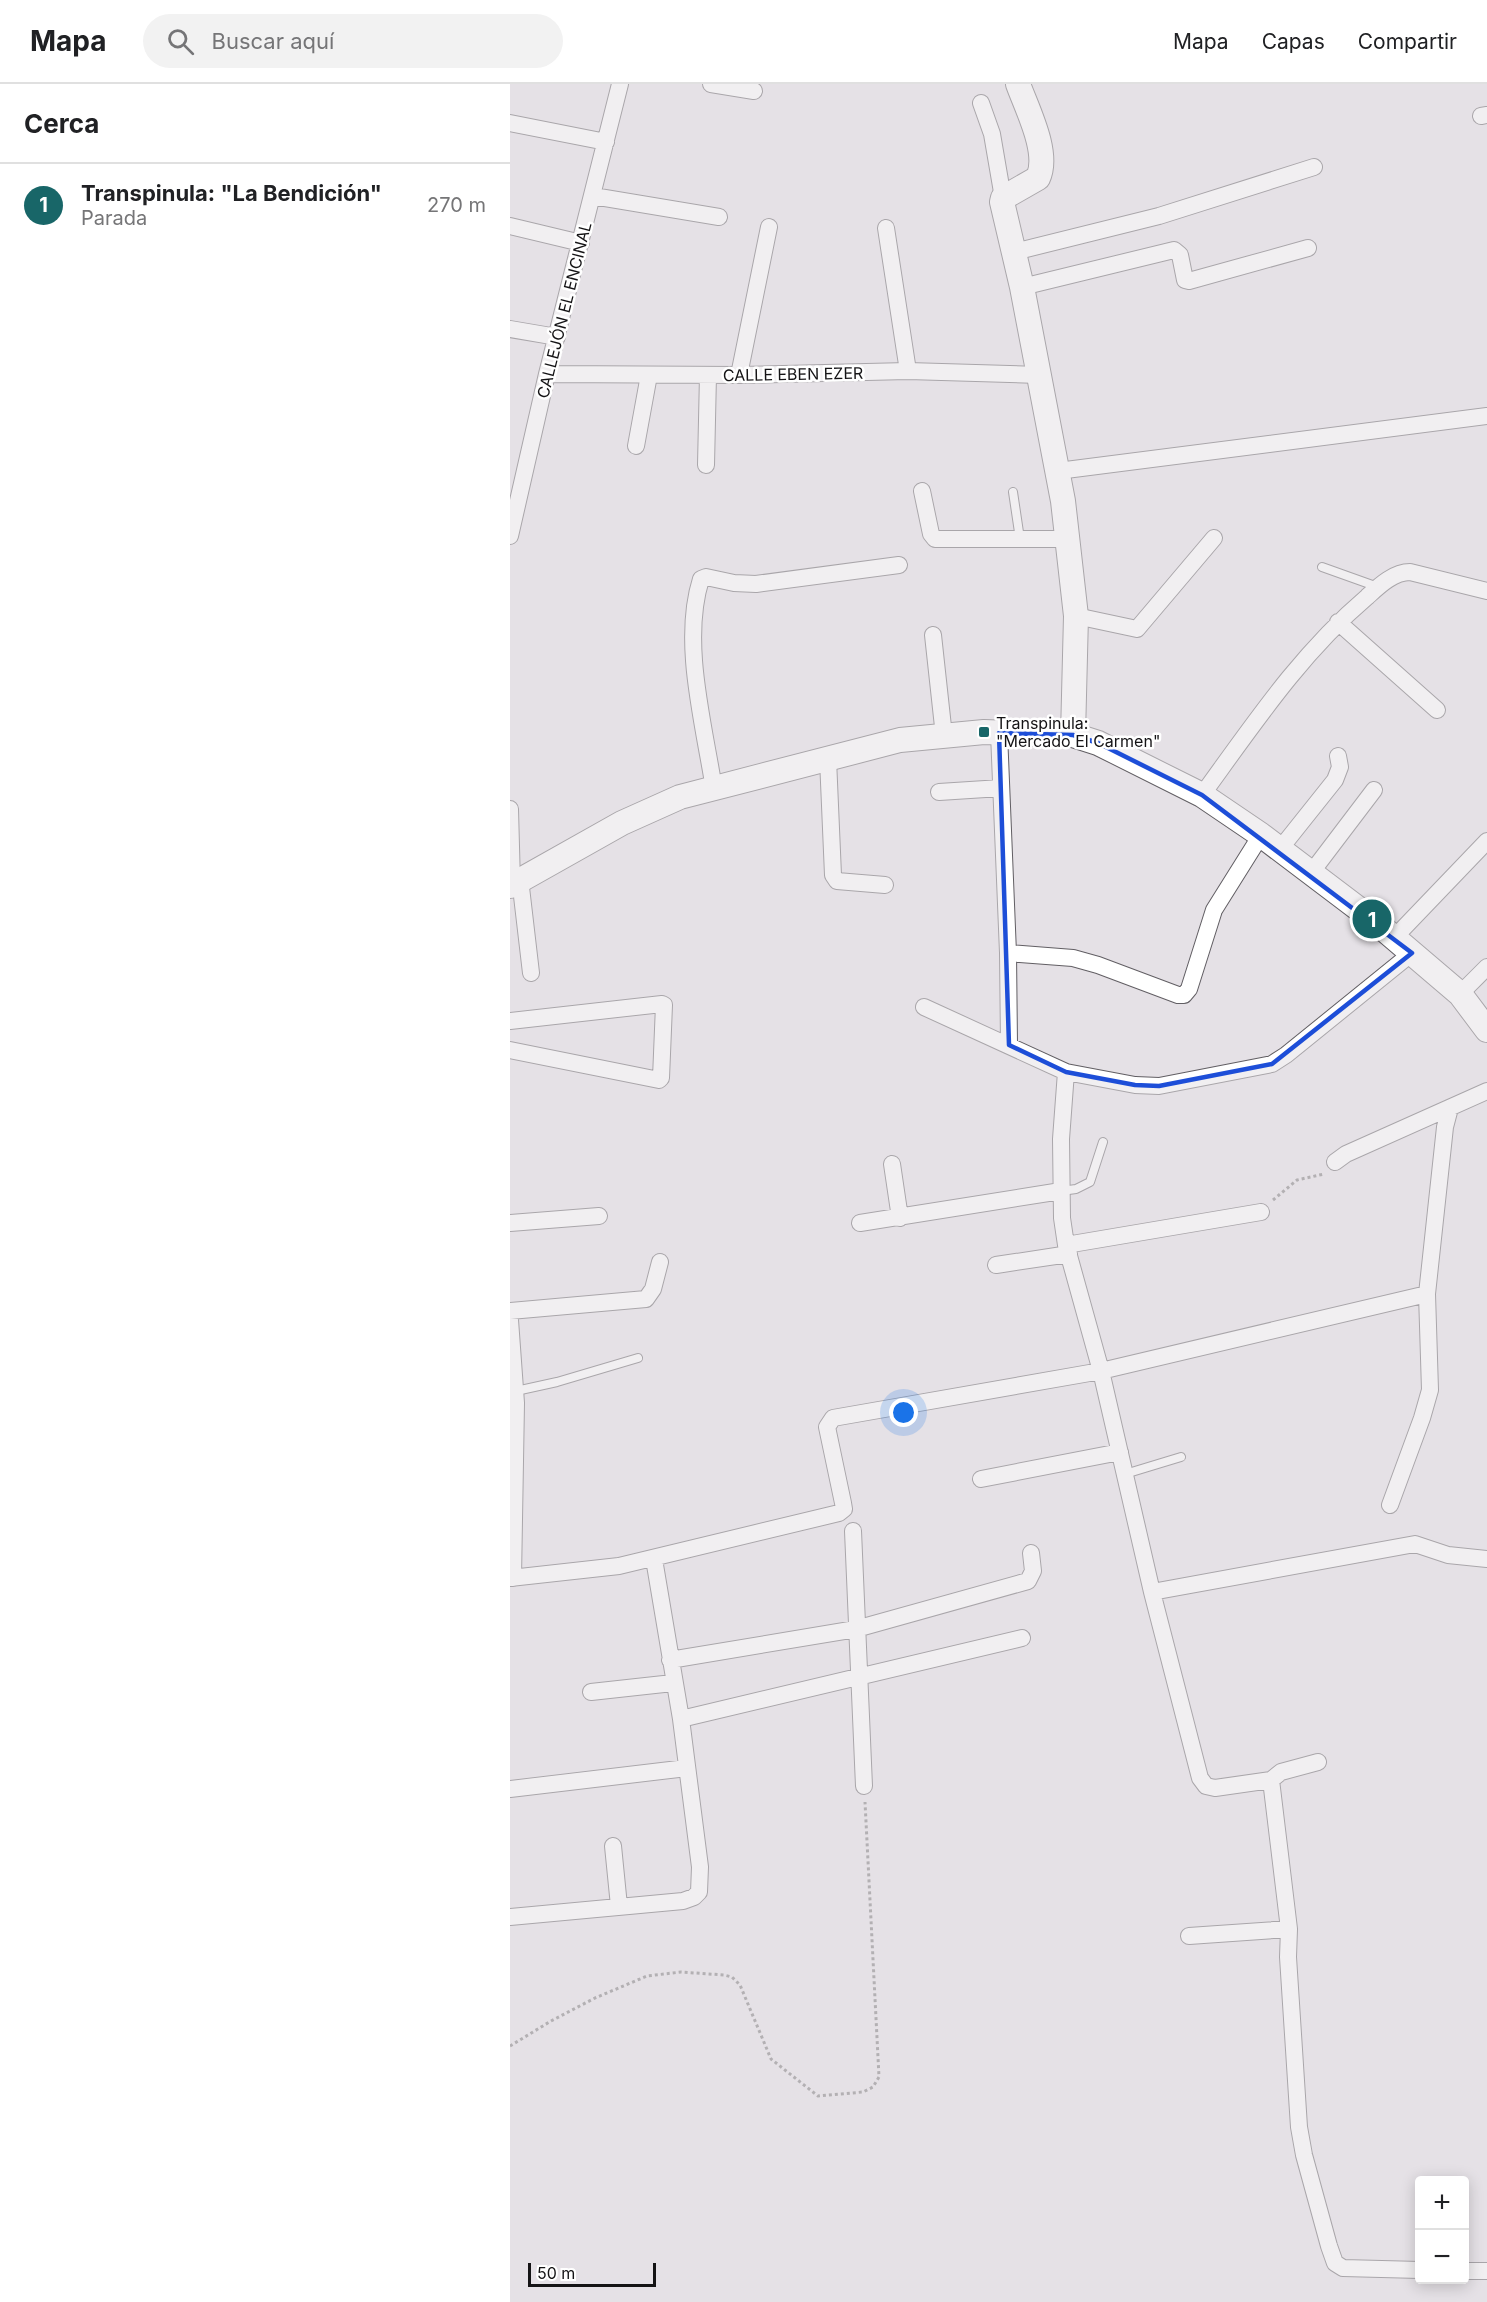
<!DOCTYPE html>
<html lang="es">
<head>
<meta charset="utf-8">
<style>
	:root { --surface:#fff; --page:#f2f2f2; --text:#202124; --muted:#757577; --line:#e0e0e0; --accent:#186668 }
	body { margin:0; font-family:Inter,sans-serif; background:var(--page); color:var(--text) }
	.controls { position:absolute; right:18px; bottom:18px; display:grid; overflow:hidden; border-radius:6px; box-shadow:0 3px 15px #0003 }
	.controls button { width:54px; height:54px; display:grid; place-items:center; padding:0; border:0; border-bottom:2px solid var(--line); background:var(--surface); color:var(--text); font:30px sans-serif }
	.scale { position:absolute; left:18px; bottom:15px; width:128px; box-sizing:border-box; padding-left:6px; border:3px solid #141315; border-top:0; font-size:16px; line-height:21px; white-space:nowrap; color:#141315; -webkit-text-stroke:4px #fff; paint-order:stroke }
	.you { position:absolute; left:394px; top:1329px; width:21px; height:21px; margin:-15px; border:4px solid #fff; border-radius:50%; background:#1a73e8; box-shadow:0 0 0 9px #1a73e833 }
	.badge { display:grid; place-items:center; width:39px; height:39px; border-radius:50%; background:var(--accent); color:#fff; font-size:20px; font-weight:700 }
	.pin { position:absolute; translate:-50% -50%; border:3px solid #fff; box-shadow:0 2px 6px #0006 }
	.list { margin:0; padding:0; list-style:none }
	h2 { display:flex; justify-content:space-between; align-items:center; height:78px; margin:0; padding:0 24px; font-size:26px }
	h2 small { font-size:20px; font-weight:400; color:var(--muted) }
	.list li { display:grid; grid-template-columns:39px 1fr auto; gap:18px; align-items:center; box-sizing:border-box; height:84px; padding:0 24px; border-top:2px solid var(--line) }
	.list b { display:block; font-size:22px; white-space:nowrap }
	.list p { margin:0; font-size:20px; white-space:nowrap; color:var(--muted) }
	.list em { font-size:20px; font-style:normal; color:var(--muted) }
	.icon { flex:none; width:33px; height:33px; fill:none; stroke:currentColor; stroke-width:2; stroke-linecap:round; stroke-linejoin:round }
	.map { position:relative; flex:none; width:977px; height:2218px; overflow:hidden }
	header { display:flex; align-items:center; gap:36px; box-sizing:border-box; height:84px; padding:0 30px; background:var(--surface); border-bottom:2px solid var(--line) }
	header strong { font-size:28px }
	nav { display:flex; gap:33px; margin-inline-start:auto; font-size:21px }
	.search { width:420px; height:54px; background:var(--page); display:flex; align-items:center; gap:15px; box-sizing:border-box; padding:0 21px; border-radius:33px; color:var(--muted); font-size:22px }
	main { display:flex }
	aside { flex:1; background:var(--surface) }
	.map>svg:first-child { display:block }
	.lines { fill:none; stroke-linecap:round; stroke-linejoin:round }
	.lane-casing { stroke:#615e63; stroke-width:10 }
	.street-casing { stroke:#615e63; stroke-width:18 }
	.secondary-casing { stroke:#615e63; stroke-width:26 }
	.path { stroke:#767477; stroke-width:3; stroke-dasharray:3 3; stroke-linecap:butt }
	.lane { stroke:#fff; stroke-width:8 }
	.street { stroke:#fff; stroke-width:16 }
	.secondary { stroke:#fff; stroke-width:24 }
	.marked { fill:none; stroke:#1d4ed8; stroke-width:4.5; stroke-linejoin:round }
	.poi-dot { fill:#186668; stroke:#fff; stroke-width:2 }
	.labels { text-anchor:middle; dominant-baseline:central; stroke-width:5; stroke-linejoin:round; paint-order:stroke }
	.street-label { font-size:16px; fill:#141315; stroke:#fff }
	.poi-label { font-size:16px; fill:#141315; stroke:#fff; text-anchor:start }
</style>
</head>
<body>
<header>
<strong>Mapa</strong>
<div class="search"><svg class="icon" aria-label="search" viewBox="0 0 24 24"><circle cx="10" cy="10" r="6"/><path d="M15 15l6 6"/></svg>Buscar aquí</div>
<nav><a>Mapa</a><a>Capas</a><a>Compartir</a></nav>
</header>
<main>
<aside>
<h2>Cerca<small></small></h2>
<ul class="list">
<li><span class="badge">1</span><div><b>Transpinula: &quot;La Bendición&quot;</b><p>Parada</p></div><em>270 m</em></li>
</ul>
</aside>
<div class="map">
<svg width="977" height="2218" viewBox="0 0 977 2218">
	<rect width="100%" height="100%" fill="#e5e1e6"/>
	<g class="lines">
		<defs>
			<path id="lane" d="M503,408L510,455
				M812,483L868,503
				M551,1107L566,1105L580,1098L593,1058
				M6,1307L47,1298L128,1274
				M615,1390L671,1373"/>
			<path id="street" d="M201,0L244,7
				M471,19L482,50L493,114
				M971,32L977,31
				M0,39L96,58
				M83,112L209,133
				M0,142L71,159
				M376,144L398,287
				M504,168L649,132L804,83
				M512,203L664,166L670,171L675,196L679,197L798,164
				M0,245L47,253
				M37,290L229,291L398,287L529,291
				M229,291L259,143
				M126,362L139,291
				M196,381L198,291
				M548,387L977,332
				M412,407L421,450L425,455H558
				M0,452L37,290L110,0
				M566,532L627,545L704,454
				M828,538L927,626
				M423,551L434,652
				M489,649L498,869L499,961
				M318,675L323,791L327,797L375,801
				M204,705C194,640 171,558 191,495L196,493L224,499L246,500L389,481
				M429,708L491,704
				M692,711C743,641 790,570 857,513C868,503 883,488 900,488L977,507
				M0,725L2,800
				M770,765L825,696L830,683L828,672
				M801,789L864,706
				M10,795L21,889
				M884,854L977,757
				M498,869L563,874L588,881L668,911H674L679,905L704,826L751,751
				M950,910L977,883
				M414,923L556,988L625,1001L649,1002L762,980L776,971L902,869
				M0,937L152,920L154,921L151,994L149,996L0,966
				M556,988L551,1055L552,1134L556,1161L591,1287L642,1508L690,1694L696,1702L705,1704L761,1696L771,1688L808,1678
				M825,1078L836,1070L977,1007
				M382,1080L390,1134
				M0,1139L89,1132
				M350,1139L551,1107
				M556,1161L751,1128
				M486,1181L559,1170
				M0,1227L136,1215L143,1205L150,1178
				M0,1236L6,1319L3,1494
				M471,1395L610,1368
				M880,1421L912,1334L920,1306L917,1210L935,1043L940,1024
				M343,1447L354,1702
				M0,1494L109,1482L329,1429L334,1425L333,1419L317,1343L323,1334L591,1287L917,1210
				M642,1508L905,1460L938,1471L977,1475
				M160,1576L346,1545L518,1497L523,1487L521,1469
				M81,1608L163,1599
				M171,1635L512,1554
				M761,1696L779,1845L778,1873L789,2043L794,2071L819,2162L825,2179L833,2184L910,2186
				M0,1705L177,1684
				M103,1762L109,1822
				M0,1833L173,1817L184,1813L189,1808L190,1783L171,1635L144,1475
				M679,1852L779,1845
				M954,2187H977"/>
			<path id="secondary" d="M508,0C517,25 540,69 528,94L493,114L492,118L512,203L553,417L566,532L563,651
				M0,802L112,739L170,713L390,656L474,648L563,651L588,659L692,711L751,751L862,835L950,910L977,946"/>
		</defs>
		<use href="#lane" class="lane-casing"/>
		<use href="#street" class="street-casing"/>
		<use href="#secondary" class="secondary-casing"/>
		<path class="path" d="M763,1116L787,1096L814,1090
			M0,1962L41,1937L85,1914L137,1892L171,1888L214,1891L222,1893L230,1901L261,1975L308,2012L353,2008L363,2003L369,1993L355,1718"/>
		<use href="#lane" class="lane"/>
		<use href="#street" class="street"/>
		<use href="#secondary" class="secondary"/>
	</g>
	<path d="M0 0H977V2218H0ZM489,649L563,651L588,659L692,711L902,869L762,980L649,1002L625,1001L556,988L499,961Z" fill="#e5e1e6" fill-opacity=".55" fill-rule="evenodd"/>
	<path class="marked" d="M489,649L563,651L588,659L692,711L902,869L762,980L649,1002L625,1001L556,988L499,961Z"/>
	<rect class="poi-dot" x="468" y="642" width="12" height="12" rx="3"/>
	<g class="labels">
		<g class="street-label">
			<text transform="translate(54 226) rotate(-76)">CALLEJÓN EL ENCINAL</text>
			<text transform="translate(283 290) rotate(-1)">CALLE EBEN EZER</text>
		</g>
		<g class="poi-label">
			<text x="486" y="639">Transpinula:<tspan x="486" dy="18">"Mercado El Carmen"</tspan></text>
		</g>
	</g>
</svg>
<div class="controls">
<button>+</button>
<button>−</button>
</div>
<div class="scale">50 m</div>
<div class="you"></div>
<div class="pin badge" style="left:862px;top:835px">1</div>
</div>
</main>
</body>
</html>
